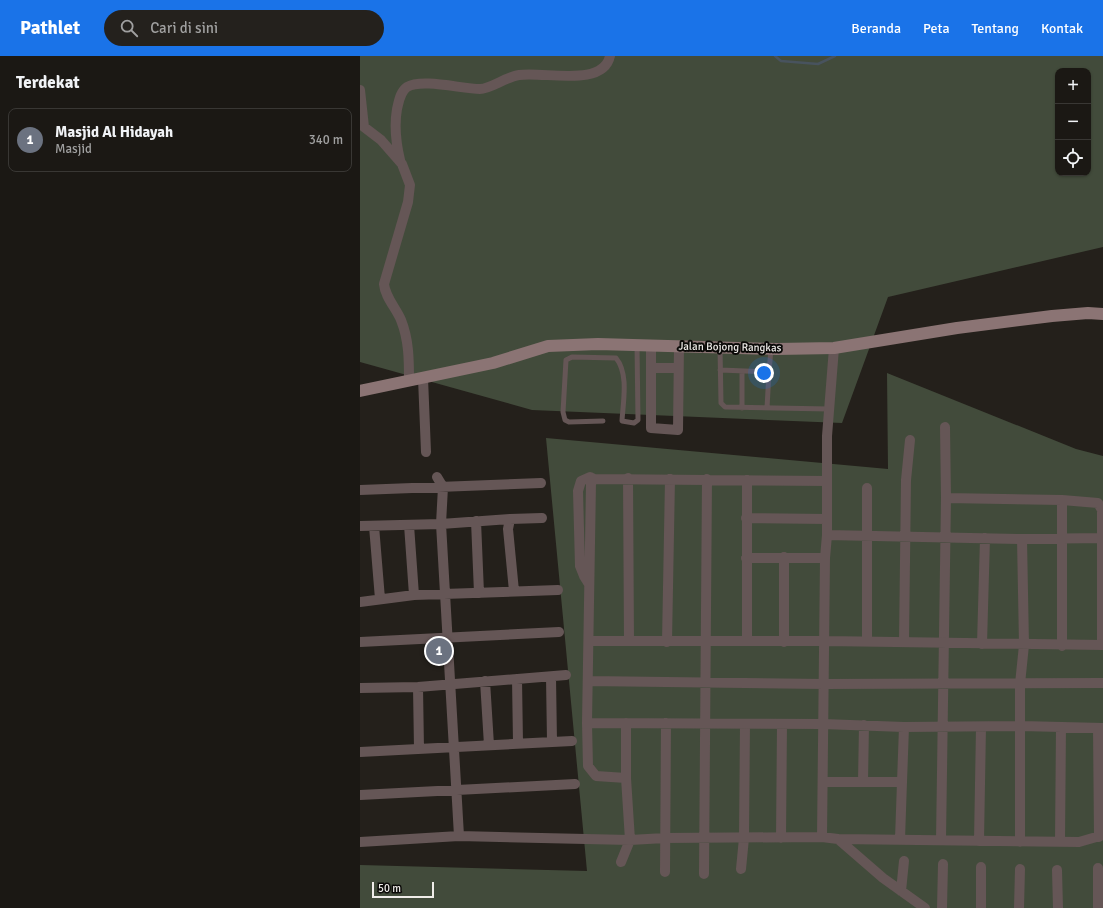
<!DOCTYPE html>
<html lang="id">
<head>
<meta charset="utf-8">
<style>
	:root { --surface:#1b1814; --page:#24211d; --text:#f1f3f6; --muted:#a0a0a0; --line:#393734; --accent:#1a73e8 }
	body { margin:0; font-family:Signika,sans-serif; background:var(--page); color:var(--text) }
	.controls { position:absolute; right:12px; top:12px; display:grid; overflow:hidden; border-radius:8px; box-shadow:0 1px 3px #0004 }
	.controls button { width:36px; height:36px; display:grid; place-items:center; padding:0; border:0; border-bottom:1px solid var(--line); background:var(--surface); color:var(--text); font:20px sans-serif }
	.scale { position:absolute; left:12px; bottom:10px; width:62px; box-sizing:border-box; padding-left:4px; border:2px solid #efece9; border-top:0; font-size:11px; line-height:14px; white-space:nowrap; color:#efece9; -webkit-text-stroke:3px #0b0a08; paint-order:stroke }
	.you { position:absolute; left:404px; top:317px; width:14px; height:14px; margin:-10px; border:3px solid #fff; border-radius:50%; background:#1a73e8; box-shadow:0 0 0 6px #1a73e833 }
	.badge { display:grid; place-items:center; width:26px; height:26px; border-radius:50%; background:var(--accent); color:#fff; font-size:13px; font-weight:700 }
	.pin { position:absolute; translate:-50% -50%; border:2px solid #fff; box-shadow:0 1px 4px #0006 }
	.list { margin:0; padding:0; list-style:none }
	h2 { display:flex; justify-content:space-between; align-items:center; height:52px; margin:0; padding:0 16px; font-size:17px }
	h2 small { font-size:13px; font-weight:400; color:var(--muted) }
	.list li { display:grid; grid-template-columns:26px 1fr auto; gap:12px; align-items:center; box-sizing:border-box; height:64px; margin:0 8px 8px; padding:0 8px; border:1px solid var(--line); border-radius:8px }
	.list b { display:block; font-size:15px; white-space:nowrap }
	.list p { margin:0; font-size:13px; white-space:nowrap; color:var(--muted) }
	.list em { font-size:13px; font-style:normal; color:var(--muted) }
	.icon { flex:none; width:22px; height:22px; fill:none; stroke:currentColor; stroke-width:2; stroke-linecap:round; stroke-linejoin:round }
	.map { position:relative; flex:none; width:743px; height:852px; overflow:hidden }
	header { display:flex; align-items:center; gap:24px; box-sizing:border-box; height:56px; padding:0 20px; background:var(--accent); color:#fff }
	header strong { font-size:19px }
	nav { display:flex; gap:22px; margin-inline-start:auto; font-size:14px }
	.search { width:280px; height:36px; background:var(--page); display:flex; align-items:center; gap:10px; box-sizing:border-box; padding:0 14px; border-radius:22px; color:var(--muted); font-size:15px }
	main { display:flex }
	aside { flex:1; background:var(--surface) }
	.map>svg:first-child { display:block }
	.green { fill:#424b3b; fill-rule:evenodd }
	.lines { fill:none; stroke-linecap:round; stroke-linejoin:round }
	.stream { stroke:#48535e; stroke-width:2.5 }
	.building { fill:#9d9892 }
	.lane { stroke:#655656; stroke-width:5 }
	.street { stroke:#655656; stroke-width:10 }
	.secondary { stroke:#8b7474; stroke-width:12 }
	.labels { text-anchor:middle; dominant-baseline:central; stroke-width:4; stroke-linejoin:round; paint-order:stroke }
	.street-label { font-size:11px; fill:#efece9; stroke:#0b0a08 }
</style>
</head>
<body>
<header>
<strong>Pathlet</strong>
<div class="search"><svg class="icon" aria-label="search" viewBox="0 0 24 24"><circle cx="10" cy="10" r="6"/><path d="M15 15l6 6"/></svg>Cari di sini</div>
<nav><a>Beranda</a><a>Peta</a><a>Tentang</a><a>Kontak</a></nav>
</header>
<main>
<aside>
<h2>Terdekat<small></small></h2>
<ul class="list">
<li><span class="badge" style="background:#6b7280">1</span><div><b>Masjid Al Hidayah</b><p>Masjid</p></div><em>340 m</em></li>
</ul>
</aside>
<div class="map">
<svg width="743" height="852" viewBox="0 0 743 852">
	<rect width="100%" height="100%" fill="#24201b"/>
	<path class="green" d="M0,0H743V191L528,241L482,367L172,354L0,306ZM698,15H728V117H698Z
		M527,317L716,393L743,400V852H0V809L227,815L186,382L528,413Z"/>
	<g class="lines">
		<path class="stream" d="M415,0L421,5L458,8L475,0"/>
	</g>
	<path class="building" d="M81,588L82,605L72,606L71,589Z"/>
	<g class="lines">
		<path class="lane" d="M360,292L361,347L365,351L469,353
			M360,314L409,316L407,352
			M382,315V352
			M409,316L411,293
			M243,365L209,366L205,364L203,356L206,304L212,301L256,302C269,318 263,346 262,365L274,367L278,364L277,289"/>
		<path class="street" d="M0,34L4,71L21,84L42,108L50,129L48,146L24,228C25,241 36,252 41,264C49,284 49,304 49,325
			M40,104C36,87 34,70 37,53C39,45 40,36 47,31C62,22 102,33 120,33C130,33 146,21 159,19C184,15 243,32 250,0
			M291,289V372L318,374L319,290
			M291,312H318
			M63,322L66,396
			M77,421L83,431L81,468L99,780
			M268,422L269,585
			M0,434L181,427
			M586,442L702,444L738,447L742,454V589
			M702,444V590
			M386,462L466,463
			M150,463L182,462
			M116,465L119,537
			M49,469L54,539
			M0,470L81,468L150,463L148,473L154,535
			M14,470L20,543
			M467,479L662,483L743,482
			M424,501V586
			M386,502H465
			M229,528L224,520L220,510L218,435L221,425L230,421L234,423
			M0,546L54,539L198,534
			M229,585H465L743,589
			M387,585V424
			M0,586L199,576
			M307,586L310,423
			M507,586V432
			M544,586L546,424L550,384
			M622,588L625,482
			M191,621L192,686
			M157,623L158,687
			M125,625L129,689
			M228,625L464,628L743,627
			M58,631L59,693
			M0,632L58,631L206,619
			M227,667L463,668L544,671L661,670L743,672
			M738,672L739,781
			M0,696L212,685
			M266,722L236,720L228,710L227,667L231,427L234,423L467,425
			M503,725L504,669
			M463,726H542L540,783
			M542,726L544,671
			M0,739L215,728
			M462,781L465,502L467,479V380L474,292
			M421,782L422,668
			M478,783L719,786L743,779
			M581,784L586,442L585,371
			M619,785L621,671
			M700,785L701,671
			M0,786L99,780L270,784L305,782L462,781L478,783L523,822L565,852
			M660,786V628L664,589L662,483
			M261,806L270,784L266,722V667
			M381,813L384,782L385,668
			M697,814L698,852
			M305,816L306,667
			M344,818L347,423
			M541,835L544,805
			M582,852L583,808
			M621,852V811
			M659,852L660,813
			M738,852V812"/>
		<path class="secondary" d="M0,335L133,307L188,290L238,288L417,293L474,292L597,272L692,260L728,257L743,258"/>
	</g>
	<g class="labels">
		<g class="street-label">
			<text transform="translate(370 291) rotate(1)">Jalan Bojong Rangkas</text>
		</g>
	</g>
</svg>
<div class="controls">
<button>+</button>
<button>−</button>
<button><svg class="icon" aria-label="locate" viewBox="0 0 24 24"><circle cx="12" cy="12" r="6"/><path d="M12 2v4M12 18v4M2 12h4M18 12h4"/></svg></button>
</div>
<div class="scale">50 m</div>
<div class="you"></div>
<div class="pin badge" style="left:79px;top:595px;background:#6b7280">1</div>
</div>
</main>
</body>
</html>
